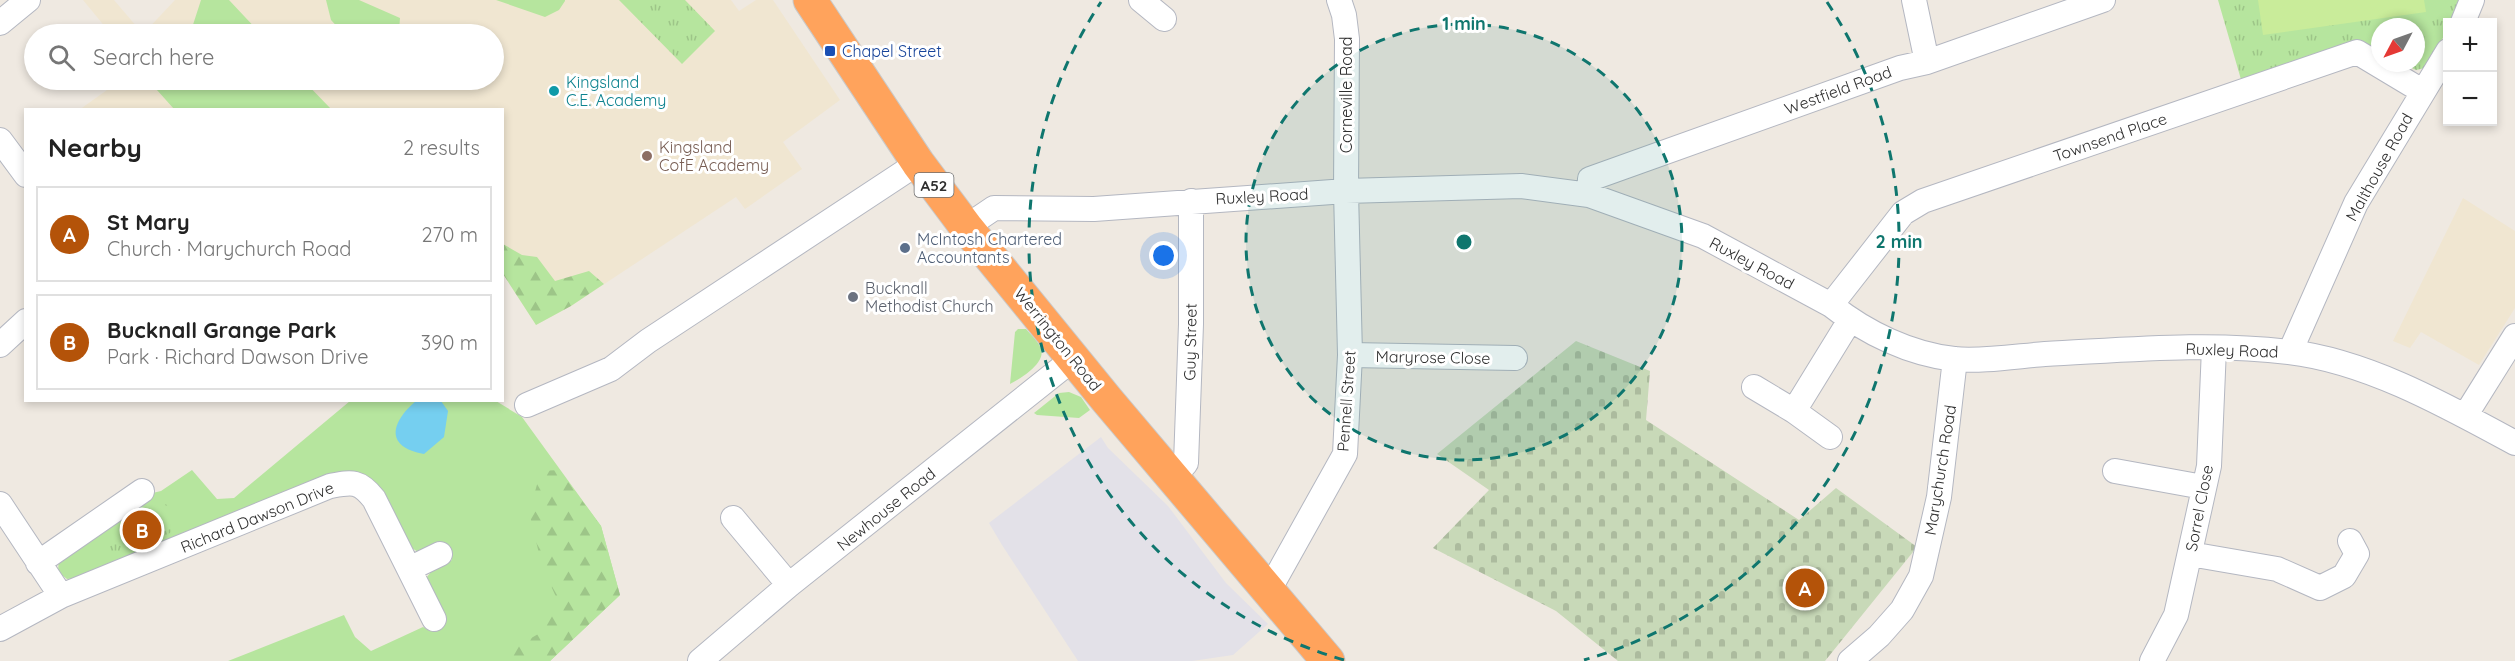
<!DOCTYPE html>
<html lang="en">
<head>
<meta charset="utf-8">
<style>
	:root { --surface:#fff; --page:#f2f2f2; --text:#222; --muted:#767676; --line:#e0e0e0; --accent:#b45309 }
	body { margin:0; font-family:Quicksand,sans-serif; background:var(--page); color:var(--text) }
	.controls { position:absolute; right:18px; top:18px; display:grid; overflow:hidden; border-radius:0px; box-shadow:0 3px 9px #0003 }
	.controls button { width:54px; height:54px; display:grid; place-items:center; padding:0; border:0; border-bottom:2px solid var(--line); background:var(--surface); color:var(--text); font:30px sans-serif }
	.compass { position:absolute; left:2371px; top:18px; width:54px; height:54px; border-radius:50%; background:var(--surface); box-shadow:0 3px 9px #0003; rotate:229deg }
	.you { position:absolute; left:1164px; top:256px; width:21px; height:21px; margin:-15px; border:4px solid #fff; border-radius:50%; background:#1a73e8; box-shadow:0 0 0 9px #1a73e833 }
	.badge { display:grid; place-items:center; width:39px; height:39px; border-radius:50%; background:var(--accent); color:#fff; font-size:20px; font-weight:700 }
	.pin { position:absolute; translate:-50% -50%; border:3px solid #fff; box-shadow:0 2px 6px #0006 }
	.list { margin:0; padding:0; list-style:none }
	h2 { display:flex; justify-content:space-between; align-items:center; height:78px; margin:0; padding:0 24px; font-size:26px }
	h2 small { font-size:20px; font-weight:400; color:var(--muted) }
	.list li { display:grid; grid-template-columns:39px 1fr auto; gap:18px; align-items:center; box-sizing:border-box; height:96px; margin:0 12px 12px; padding:0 12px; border:2px solid var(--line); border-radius:0px }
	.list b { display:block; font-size:22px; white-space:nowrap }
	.list p { margin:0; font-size:20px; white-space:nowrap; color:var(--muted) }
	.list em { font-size:20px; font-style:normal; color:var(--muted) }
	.icon { flex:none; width:33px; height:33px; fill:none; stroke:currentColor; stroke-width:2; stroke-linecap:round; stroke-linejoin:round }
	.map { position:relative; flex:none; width:2515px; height:661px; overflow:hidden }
	.search { position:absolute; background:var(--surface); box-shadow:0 3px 9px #0003; left:24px; top:24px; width:480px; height:66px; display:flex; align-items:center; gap:15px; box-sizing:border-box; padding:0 21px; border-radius:33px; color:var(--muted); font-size:22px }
	.panel { position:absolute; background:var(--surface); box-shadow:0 3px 9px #0003; left:24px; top:108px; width:480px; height:294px; border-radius:0px }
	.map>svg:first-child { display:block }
	.industrial { fill:#e3e1e8 }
	.education { fill:#f0e6d1 }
	.grass { fill:#b6e59e }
	.forest { fill:url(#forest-firs) }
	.cemetery { fill:url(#cemetery-stones) }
	.park { fill:url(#park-tufts) }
	.pitch { fill:#c9ec9a }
	.water { fill:#75cff0 }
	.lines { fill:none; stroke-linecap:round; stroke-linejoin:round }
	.minor-casing { stroke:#b4b7c1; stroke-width:26 }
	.highway-casing { stroke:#c9c9c9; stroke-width:35 }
	.minor { stroke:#fff; stroke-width:24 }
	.highway { stroke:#ffa35c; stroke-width:33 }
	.ring { fill:none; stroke:#0f766e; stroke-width:3; stroke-dasharray:10 8 }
	.transit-dot { fill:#1a4fb4; stroke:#fff; stroke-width:2 }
	.culture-dot { fill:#0f9aa8; stroke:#fff; stroke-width:2 }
	.education-dot { fill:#8d6e63; stroke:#fff; stroke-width:2 }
	.service-dot { fill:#5c6f8a; stroke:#fff; stroke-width:2 }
	.worship-dot { fill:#6b7280; stroke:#fff; stroke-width:2 }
	.labels { text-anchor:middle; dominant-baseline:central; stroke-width:6; stroke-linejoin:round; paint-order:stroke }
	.shield { fill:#fff; stroke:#6d6d6d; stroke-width:1.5 }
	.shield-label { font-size:15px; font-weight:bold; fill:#2e2e2e }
	.transit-label { font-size:16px; fill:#164399; stroke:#fff; text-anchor:start }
	.culture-label { font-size:16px; fill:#0d838f; stroke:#fff; text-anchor:start }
	.street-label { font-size:16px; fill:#2e2e2e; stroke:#fff }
	.education-label { font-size:16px; fill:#785e54; stroke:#fff; text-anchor:start }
	.service-label { font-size:16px; fill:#4e5e75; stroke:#fff; text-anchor:start }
	.worship-label { font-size:16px; fill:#5b616d; stroke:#fff; text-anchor:start }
	.centre { fill:#0f766e; stroke:#fff; stroke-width:3 }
	.ring-label { font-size:18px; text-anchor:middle; font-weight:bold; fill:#0f766e; stroke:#fff; stroke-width:6; stroke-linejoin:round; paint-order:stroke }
</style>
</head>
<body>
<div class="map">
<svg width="2515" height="661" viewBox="0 0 2515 661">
	<defs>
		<pattern id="forest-firs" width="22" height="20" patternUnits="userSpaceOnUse" patternTransform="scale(1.5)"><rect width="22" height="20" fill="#b6e59e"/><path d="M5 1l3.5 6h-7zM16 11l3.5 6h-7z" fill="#9dc588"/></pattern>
		<pattern id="cemetery-stones" width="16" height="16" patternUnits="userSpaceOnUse" patternTransform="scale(1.5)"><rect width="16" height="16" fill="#c8d9b8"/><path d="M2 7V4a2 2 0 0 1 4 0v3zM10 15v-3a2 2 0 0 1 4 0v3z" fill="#acbb9e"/></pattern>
		<pattern id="park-tufts" width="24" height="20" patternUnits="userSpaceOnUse" patternTransform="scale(1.5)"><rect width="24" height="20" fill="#b6e59e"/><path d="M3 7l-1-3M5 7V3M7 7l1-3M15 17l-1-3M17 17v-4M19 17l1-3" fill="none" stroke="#9dc588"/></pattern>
	</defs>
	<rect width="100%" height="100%" fill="#efe9e1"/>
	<path class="industrial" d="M1101,437L1108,448L1168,506L1226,583L1268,624L1233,655L1192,661H1078L1002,545L989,523Z"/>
	<path class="education" d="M83,0H114L143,34L175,0H731L739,11L756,0H773L840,100L783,142L802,169L745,209L736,197L571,306L536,325L503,274L502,110H79L121,80H494V34H111Z
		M2463,198L2515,231V308L2479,365L2421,332L2410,348L2393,341Z"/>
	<path class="grass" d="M201,0H229L261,34H190Z
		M326,0H359L400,18L399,31L380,30V34H344L331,20Z
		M496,0H565V1L559,10L545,17Z
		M148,80H303L331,109H174Z
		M1018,329H1026C1031,335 1039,342 1041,349C1046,363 1020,379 1010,384L1015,332Z
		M1069,392L1081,397L1090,410L1079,418L1037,415L1034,413L1059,393Z
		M350,401H496L522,417L601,526L620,595L550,661H228L344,615L355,637L371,651L423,627L430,631L445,623L429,589L427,577L434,568L452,560L445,543L420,553L410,547L388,499L377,484L77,578L67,579L58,572L59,556L140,496L161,491L192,470L217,499L234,498Z"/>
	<path class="forest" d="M503,244L522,255L537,257L555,281L589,271L604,284L571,306L536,325L503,274Z
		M559,470L601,526L620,595L550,661H491L540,633L557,599L542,566L529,512L541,471Z"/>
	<path class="cemetery" d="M1576,341L1650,371L1646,420L1799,520L1836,488L1917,547L1825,661H1618L1556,611L1433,548L1489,490L1437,454Z"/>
	<path class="park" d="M619,0H685L715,31L682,64Z
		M2218,0H2461L2452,22H2448L2447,31L2425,68L2416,70L2402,63H2416V27H2380V51L2359,41L2242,83Z
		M153,497L174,509L177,523L170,533L112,556L97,557L92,551L96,541L131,516L144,502Z"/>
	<path class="pitch" d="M2258,0H2424L2426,12L2263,35Z"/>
	<path class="water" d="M416,401H441L448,411L444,437L424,454C384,447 391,422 416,401Z"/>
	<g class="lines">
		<defs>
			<path id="minor" d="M1141,0L1164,19
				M1914,0L1927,62
				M2463,22L2472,0
				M0,23L28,0
				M0,140L26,175
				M1589,195L1590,179L1900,68L1927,62L2103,0
				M966,227L994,208L1094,209L1346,191L1521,186L1589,195L1703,236L1831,305C1866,333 1910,354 1954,359C1981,362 2018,356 2045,354C2126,350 2209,342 2289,352C2367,361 2447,406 2515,443
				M1831,305L1903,213L1923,201L2357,52L2422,91
				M0,345L26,321
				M2290,352L2356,203L2448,51
				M1350,355L1515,358
				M1754,387L1794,411L1830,437
				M527,405L611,369L648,341L918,163
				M1794,411L1850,320
				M2465,416L2515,336
				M2115,471L2203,487
				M1172,479L1186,463L1191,324V201
				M0,504L61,596
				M733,518L789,585
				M2190,554L2277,569L2320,588L2344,576L2357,554L2350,541
				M38,563L142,491
				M409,569L440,554
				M1268,592L1345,454L1350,355L1346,191L1347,39L1344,15L1339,0
				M0,629L61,596L330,486C352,482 359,480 374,499L434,619
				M700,661L789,585L1073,359
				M1850,661L1879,636L1902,610L1921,576L1939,497L1955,359
				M2152,661L2176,615L2209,466L2214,348"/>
			<path id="highway" d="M810,0L918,163L966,227L1107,400L1328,661"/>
		</defs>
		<use href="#minor" class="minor-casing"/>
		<use href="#highway" class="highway-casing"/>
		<use href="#minor" class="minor"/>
		<use href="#highway" class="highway"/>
	</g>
	<circle cx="1464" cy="242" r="218" fill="#0f766e" fill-opacity=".12"/>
	<g class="ring">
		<circle cx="1464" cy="242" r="218"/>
		<path d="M1344 660A435 435 0 0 1 1101 2M1827 2A435 435 0 0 1 1584 660"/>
	</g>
	<rect class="transit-dot" x="824" y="45" width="12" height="12" rx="3"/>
	<circle class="culture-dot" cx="554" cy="91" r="6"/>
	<circle class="education-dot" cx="647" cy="156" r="6"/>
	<circle class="service-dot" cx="905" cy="248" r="6"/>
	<circle class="worship-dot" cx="853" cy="297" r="6"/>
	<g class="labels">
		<rect class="shield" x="914.5" y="173" width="39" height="24" rx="4.5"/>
		<g class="shield-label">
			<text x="934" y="185">A52</text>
		</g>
		<g class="transit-label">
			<text x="842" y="51">Chapel Street</text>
		</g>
		<g class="culture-label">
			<text x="566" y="82">Kingsland<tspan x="566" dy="18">C.E. Academy</tspan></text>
		</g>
		<g class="street-label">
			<text transform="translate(1838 90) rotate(-20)">Westfield Road</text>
			<text transform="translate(1346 95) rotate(-90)">Corneville Road</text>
			<text transform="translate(2110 137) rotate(-19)">Townsend Place</text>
			<text transform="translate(2379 167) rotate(-61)">Malthouse Road</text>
			<text transform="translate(1262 196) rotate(-3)">Ruxley Road</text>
			<text transform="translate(1752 263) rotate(28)">Ruxley Road</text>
			<text transform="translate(1058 339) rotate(51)">Werrington Road</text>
			<text transform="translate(1190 342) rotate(-89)">Guy Street</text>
			<text transform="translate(2232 350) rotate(2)">Ruxley Road</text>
			<text transform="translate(1433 357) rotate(1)">Maryrose Close</text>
			<text transform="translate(1346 401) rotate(-86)">Pennell Street</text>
			<text transform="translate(1940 470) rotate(-81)">Marychurch Road</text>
			<text transform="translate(2199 508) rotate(-79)">Sorrel Close</text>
			<text transform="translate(886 509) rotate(-39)">Newhouse Road</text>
			<text transform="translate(257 517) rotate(-22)">Richard Dawson Drive</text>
		</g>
		<g class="education-label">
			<text x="659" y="147">Kingsland<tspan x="659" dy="18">CofE Academy</tspan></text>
		</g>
		<g class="service-label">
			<text x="917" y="239">McIntosh Chartered<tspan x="917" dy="18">Accountants</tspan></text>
		</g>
		<g class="worship-label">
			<text x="865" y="288">Bucknall<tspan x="865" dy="18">Methodist Church</tspan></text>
		</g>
	</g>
	<circle cx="1464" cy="242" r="9" class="centre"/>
	<g class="ring-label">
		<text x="1464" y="30">1 min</text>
		<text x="1899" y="248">2 min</text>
	</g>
</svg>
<div class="controls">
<button>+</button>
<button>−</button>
</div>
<svg class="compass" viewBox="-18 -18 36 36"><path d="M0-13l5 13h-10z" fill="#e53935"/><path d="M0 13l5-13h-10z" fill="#767676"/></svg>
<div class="you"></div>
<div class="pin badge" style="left:1805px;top:588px">A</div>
<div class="pin badge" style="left:142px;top:530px">B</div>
<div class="search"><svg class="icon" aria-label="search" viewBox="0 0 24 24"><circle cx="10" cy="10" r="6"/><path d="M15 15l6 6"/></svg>Search here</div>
<section class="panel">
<h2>Nearby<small>2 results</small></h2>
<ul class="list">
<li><span class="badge">A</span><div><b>St Mary</b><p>Church · Marychurch Road</p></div><em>270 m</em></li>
<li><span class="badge">B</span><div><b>Bucknall Grange Park</b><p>Park · Richard Dawson Drive</p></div><em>390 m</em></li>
</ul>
</section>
</div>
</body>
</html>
